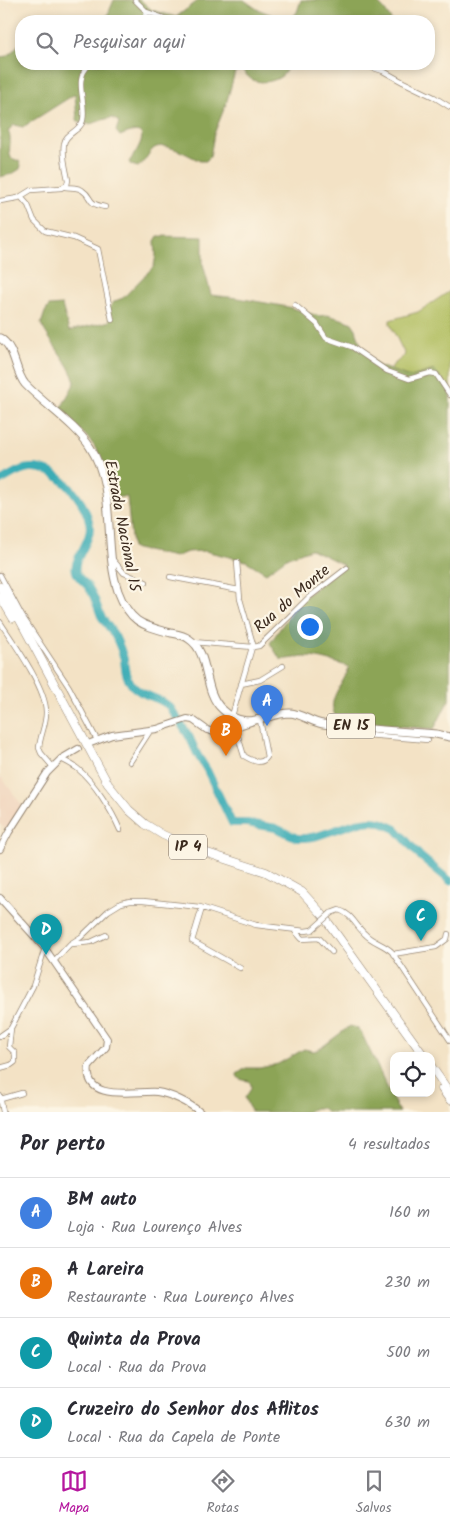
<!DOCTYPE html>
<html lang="pt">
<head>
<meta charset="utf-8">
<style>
	:root { --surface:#fff; --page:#f7f7f7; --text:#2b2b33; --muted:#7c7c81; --line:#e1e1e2; --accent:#b5179e }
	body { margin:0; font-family:Kalam,sans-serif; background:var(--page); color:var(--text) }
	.controls { position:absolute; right:15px; bottom:15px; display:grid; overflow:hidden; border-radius:10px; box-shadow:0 2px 8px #0003 }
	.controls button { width:45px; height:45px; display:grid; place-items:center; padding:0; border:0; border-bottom:1px solid var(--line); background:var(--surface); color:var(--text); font:25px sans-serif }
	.you { position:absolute; left:309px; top:626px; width:18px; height:18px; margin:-12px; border:4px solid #fff; border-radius:50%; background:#1a73e8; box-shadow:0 0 0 8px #1a73e833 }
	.badge { display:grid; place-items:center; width:32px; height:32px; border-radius:50%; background:var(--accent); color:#fff; font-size:16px; font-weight:700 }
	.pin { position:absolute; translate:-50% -41px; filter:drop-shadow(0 1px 2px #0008) }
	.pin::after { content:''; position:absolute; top:26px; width:18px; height:15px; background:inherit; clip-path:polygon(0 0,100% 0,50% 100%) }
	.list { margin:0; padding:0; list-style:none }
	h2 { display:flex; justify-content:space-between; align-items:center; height:65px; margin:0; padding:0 20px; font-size:21px }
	h2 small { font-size:16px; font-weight:400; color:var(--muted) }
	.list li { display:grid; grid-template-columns:32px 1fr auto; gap:15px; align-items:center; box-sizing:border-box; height:70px; padding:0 20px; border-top:1px solid var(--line) }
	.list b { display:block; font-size:19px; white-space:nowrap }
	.list p { margin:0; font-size:16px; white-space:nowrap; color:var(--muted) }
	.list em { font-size:16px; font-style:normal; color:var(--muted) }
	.icon { flex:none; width:28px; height:28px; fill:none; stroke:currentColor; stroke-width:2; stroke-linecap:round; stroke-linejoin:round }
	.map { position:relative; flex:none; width:450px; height:1112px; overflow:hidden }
	.search { position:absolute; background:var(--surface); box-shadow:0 2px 8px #0003; left:15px; right:15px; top:15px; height:55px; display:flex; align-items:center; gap:12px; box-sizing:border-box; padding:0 18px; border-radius:20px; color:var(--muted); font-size:19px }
	.sheet { height:345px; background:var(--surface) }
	nav { display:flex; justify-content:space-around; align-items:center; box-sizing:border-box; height:70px; border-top:1px solid var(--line); background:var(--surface); font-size:14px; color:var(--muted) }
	nav a { display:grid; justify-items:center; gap:2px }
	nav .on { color:var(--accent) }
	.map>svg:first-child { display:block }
	.built { fill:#f1d5bd }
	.green { fill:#b0bd5f; stroke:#76743e }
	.forest { fill:#8ca456; stroke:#64673a }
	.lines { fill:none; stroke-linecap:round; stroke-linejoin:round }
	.river { stroke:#3aacb5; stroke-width:8 }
	.street-casing { stroke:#978672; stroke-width:6 }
	.secondary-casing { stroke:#978672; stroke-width:8 }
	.primary-casing { stroke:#978672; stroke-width:9 }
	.highway-casing { stroke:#978672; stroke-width:9 }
	.street { stroke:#fff; stroke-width:4.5 }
	.secondary { stroke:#fff; stroke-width:6 }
	.primary { stroke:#fff; stroke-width:7 }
	.highway { stroke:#fff; stroke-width:8 }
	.street-bridge-casing { stroke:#978672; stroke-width:6; stroke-linecap:butt }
	.street-bridge { stroke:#fff; stroke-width:4.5 }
	.labels { text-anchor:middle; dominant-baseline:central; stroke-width:4.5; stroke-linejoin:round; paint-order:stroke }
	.shield { fill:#fcf5e5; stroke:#75675a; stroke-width:1 }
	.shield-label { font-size:15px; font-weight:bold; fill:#3b2a1e }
	.street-label { font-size:16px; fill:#3b2a1e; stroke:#fcf5e5 }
</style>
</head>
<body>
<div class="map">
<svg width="450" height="1112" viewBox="0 0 450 1112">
	<rect width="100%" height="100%" fill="#fcf5e5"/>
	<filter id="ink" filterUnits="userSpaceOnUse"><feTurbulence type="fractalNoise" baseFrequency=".02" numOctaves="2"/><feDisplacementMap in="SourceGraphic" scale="10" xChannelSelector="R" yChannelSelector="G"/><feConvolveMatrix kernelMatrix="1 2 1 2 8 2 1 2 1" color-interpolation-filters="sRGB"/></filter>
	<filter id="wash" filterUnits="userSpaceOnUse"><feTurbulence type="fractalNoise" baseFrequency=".0096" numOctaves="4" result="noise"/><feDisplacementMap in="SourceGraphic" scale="20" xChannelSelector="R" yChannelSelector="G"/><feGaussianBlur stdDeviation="1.12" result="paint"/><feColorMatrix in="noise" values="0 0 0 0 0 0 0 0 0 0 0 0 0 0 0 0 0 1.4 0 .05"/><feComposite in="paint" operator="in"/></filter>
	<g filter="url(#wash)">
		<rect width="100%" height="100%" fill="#f3e2c5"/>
		<path class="built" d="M0,777L3,779L23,807L8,830L0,824Z"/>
		<path class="green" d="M450,291V392L391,371L392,366L405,355L390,324V320L418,312Z"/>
		<path class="forest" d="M114,0H140L152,10L176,17L199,0H244L257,9L285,20L292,18L297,12L301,0H375L384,9L392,21H105Z
			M21,42V64H287C288,80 263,86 251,79C248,77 245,73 242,70L235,72L226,104L214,134L210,157L206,161H200C190,156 163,140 153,149C147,155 145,162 138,167L131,165L129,162C141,146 154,121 120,136L116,131L119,122L113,118C100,118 89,130 77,120L75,94L23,127L14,125L8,131C13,140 7,149 11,158L19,161L21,165L20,169L12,174L0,177V57L8,56Z
			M158,236L203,237V264L211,295L238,298L288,307L319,316L327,315L345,320L352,323L356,329L361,346L371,359L379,366L410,377L434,370L439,375L450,392V698L434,729L339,721C322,701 344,686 349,667C334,662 320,657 305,657C296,657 289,660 280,659L270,643L299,601L344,565L311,549L288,557L266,573L246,561L205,551L187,552L175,557L132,548L127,497H109C106,482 104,465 97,451C89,435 72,424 59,412L75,382C69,362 51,344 41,324L45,312L49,306L62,305L69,331L110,321L108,309L115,301L123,298L154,266L156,255L155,241Z
			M350,1026L357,1028L361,1032L399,1112H327L322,1108H316L305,1112H252L248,1106L245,1098C249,1091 254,1088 249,1081C244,1080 237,1080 237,1074L246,1068H260L278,1064L304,1049L313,1051L318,1050Z"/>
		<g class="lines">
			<path class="river" d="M0,481C10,476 20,468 31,468C58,467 83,498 89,521C95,542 69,560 77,574C79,579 86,583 89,588C95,597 97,606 101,616C105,623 112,630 116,638C119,644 122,652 124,659C125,668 125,676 131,684C141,697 159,696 170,707L190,738L197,754L207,770L232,823H247L276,828L297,838H306L317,836L356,823L371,821L380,822L396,829L420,856L450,881"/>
		</g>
	</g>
	<g filter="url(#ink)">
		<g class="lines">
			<defs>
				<path id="street" d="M135,0L147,12L172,21
					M144,21L147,12
					M361,64L383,71L403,82L434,97L450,107
					M65,187C70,188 77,187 82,190C94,198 85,203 105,207
					M21,197L28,205L34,220L45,231L74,238L98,249L112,320
					M0,201L18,198L31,190L61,188L67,185L68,180C66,169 62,155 64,144C65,133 81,131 83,120C87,100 72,80 90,64
					M295,305L317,324L326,338L352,347L387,371L409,379L430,373L436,374L450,395
					M113,560L124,573L146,582
					M0,575L22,616L69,687L97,740
					M170,577L239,590
					M0,622C14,643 47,689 46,713C46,725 40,736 39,748L41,753L53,767
					M193,642L253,647L259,646L289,617L308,598L347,568
					M241,684L260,680L283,666
					M232,716L253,644L240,599L237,562
					M350,726V731L354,734L428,740
					M235,727L244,756C251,760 261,766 267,757L260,720
					M61,759C67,762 73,765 78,769C94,782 112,811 120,830
					M130,762L150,731
					M202,908L192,941L240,968
					M331,913L339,910C352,914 355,925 365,934C372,942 384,944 392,952L450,1040
					M294,930L302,939L319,938L332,952
					M72,944L91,942L106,935
					M393,954L436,947L447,939L448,934
					M54,961L70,944L81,937L108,911L121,903L130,901H143L200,907L256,925L305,931L312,930
					M0,1036L10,1029
					M0,1068L11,1065L15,1062V1053L9,1047L11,1028L33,986L45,948
					M0,1096L3,1112
					M1,1099L22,1093"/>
				<path id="secondary" d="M88,744L112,735L157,729L187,719L193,720L207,730L217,733L251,722
					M0,849L9,832L47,773L61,759L78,749
					M0,898L44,947L107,1039L106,1047L89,1066C83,1104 138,1090 157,1092C171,1094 189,1103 200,1112"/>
				<path id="primary" d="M0,338C16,348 14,370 25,384C44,404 76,425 90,447C117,488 103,547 118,591C130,623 142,625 171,633C177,634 184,635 189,639C211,653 202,691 222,709C247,733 265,713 290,713C302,714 311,722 323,724C360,729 399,731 436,734L450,737"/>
				<path id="highway" d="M0,587L13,607L108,784L129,810L145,824L163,835L192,848L266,872L302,892L322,914L424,1056
					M0,596L13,618
					M431,1066L450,1093
					M442,1089L450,1100"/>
			</defs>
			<use href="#street" class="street-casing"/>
			<use href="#secondary" class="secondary-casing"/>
			<use href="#primary" class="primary-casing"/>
			<use href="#highway" class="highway-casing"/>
			<use href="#street" class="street"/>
			<use href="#secondary" class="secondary"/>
			<use href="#primary" class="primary"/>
			<use href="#highway" class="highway"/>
			<defs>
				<path id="street-bridge" d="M312,930L331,913"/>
			</defs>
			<use href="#street-bridge" class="street-bridge-casing"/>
			<use href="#street-bridge" class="street-bridge"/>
		</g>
	</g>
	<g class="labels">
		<g class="shield">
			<rect x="327" y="713.5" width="48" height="25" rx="4"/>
			<rect x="169" y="834.5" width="38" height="25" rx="4"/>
		</g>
		<g class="shield-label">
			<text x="351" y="726">EN 15</text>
			<text x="188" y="847">IP 4</text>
		</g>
		<g class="street-label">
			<text transform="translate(122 526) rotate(79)">Estrada Nacional 15</text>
			<text transform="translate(292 599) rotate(-41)">Rua do Monte</text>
		</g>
	</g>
</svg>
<div class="controls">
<button><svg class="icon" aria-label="locate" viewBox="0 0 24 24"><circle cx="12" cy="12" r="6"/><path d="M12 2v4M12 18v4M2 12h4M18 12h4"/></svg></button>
</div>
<div class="you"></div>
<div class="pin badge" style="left:267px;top:726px;background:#3f7fe0">A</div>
<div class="pin badge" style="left:226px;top:756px;background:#e8710a">B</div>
<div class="pin badge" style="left:421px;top:941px;background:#0f9aa8">C</div>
<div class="pin badge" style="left:46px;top:955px;background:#0f9aa8">D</div>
<div class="search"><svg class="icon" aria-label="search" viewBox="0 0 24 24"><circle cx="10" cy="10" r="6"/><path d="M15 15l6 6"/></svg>Pesquisar aqui</div>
</div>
<section class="sheet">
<h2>Por perto<small>4 resultados</small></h2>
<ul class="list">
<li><span class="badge" style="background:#3f7fe0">A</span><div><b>BM auto</b><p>Loja · Rua Lourenço Alves</p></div><em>160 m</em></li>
<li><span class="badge" style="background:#e8710a">B</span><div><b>A Lareira</b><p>Restaurante · Rua Lourenço Alves</p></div><em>230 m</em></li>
<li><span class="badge" style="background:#0f9aa8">C</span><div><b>Quinta da Prova</b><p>Local · Rua da Prova</p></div><em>500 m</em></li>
<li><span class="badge" style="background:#0f9aa8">D</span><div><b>Cruzeiro do Senhor dos Aflitos</b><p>Local · Rua da Capela de Ponte</p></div><em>630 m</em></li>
</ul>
</section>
<nav>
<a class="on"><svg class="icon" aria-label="map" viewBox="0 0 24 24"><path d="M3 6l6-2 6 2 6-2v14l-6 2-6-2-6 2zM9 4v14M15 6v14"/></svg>Mapa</a>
<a><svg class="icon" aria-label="directions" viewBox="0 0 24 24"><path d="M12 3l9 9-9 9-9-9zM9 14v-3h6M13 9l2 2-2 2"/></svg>Rotas</a>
<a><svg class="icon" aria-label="saved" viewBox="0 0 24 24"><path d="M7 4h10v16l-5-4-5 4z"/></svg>Salvos</a>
</nav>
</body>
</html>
